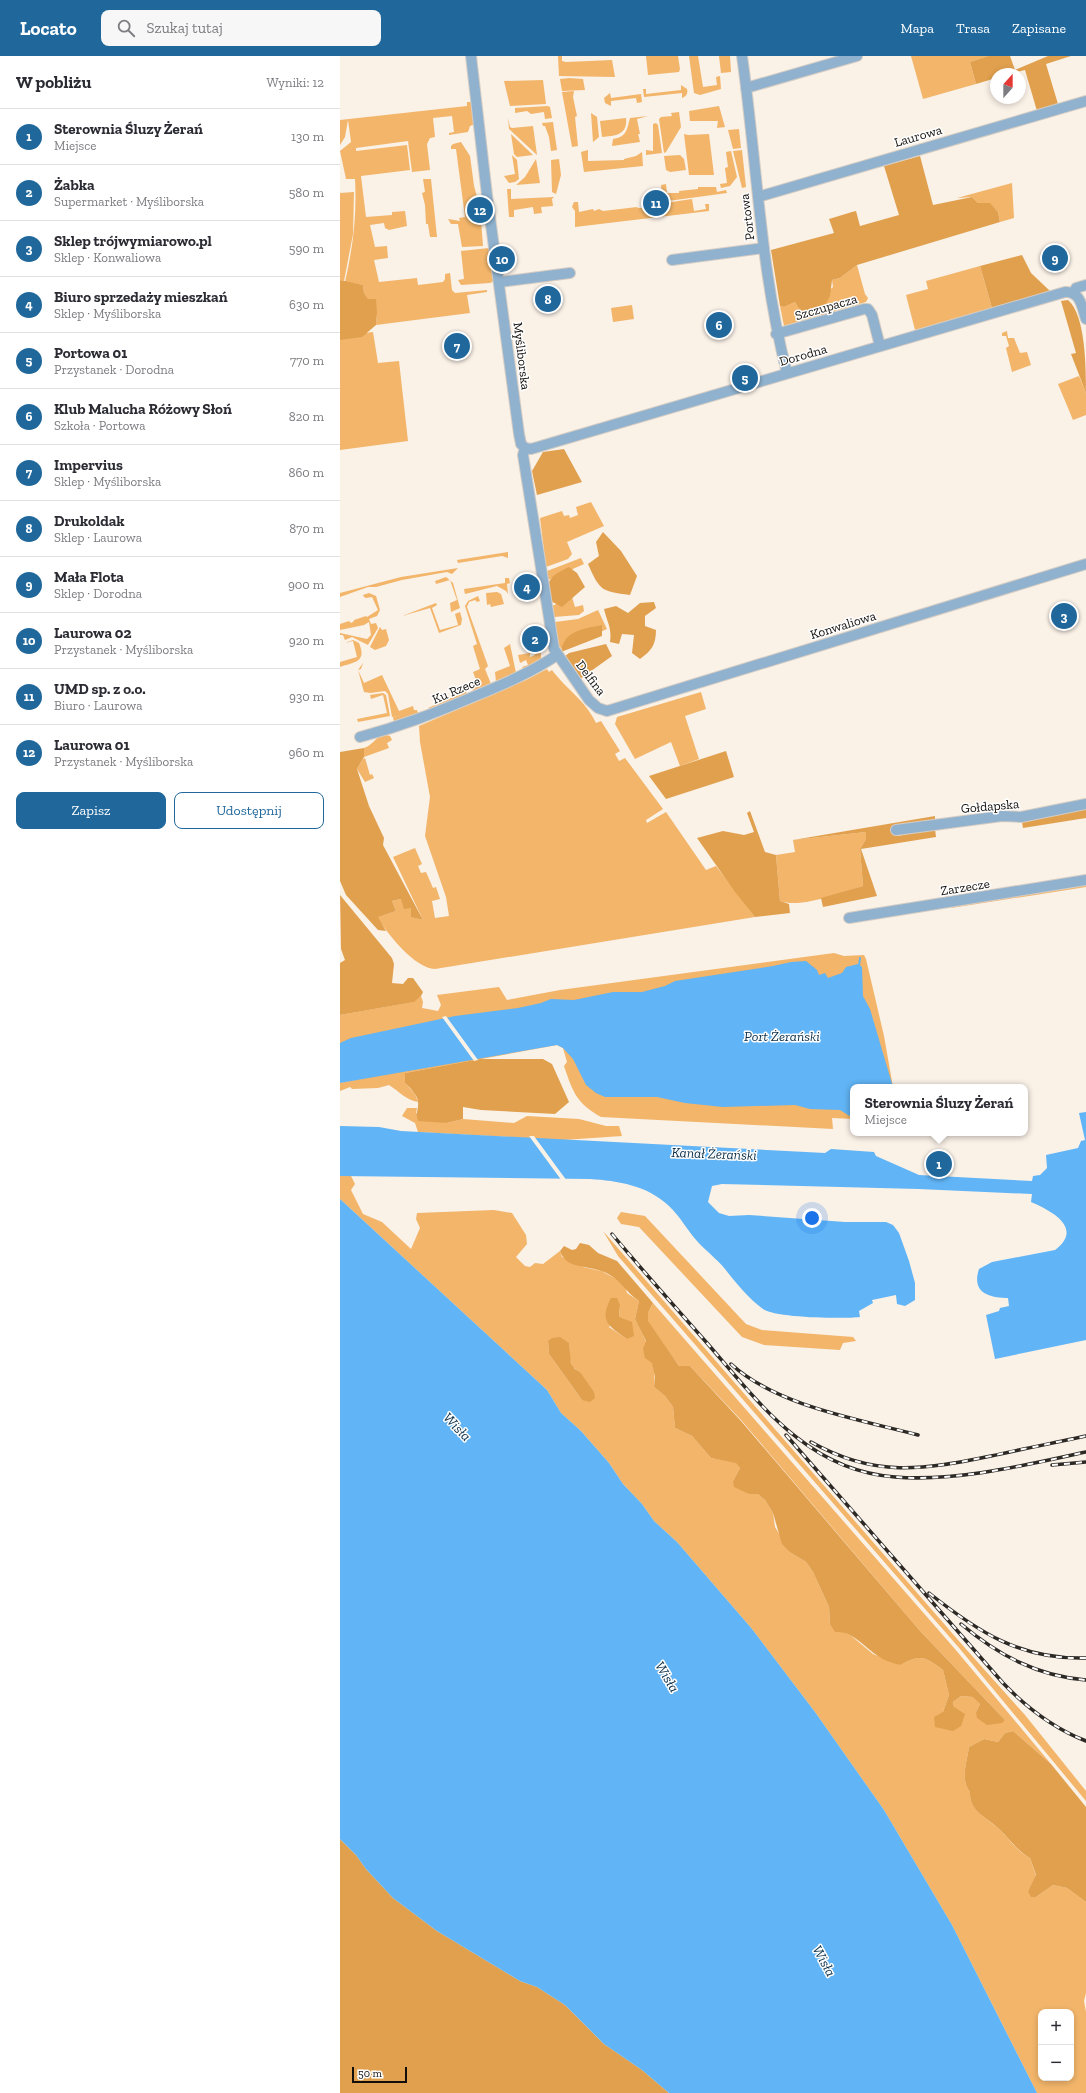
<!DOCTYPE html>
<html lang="pl">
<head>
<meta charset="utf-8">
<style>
	:root { --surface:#fff; --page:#f7f7f7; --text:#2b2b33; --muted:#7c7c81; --line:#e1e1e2; --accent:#20689c }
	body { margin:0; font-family:"Zilla Slab",serif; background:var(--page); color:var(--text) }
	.controls { position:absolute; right:12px; bottom:12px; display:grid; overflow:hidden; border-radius:8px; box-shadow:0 2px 6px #0003 }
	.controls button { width:36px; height:36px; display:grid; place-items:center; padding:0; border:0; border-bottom:1px solid var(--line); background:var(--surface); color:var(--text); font:20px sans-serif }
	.compass { position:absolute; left:650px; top:12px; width:36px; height:36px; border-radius:50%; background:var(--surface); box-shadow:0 2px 6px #0003; rotate:21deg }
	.scale { position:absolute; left:12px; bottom:10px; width:55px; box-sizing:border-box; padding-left:4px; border:2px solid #110e0b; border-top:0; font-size:11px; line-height:14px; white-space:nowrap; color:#110e0b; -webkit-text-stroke:3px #fff; paint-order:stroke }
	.you { position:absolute; left:472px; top:1162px; width:14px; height:14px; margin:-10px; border:3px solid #fff; border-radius:50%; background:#1a73e8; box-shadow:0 0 0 6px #1a73e833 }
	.badge { display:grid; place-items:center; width:26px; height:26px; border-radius:50%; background:var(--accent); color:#fff; font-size:13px; font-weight:700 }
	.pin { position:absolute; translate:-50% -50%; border:2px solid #fff; box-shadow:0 1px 4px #0006 }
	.popup { position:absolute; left:510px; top:1028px; width:178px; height:52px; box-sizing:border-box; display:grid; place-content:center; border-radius:8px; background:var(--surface); filter:drop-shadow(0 1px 3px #0005); font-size:13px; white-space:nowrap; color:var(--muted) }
	.popup b { font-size:15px; color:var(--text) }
	.popup::after { content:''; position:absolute; left:50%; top:100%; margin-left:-8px; border:8px solid transparent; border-top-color:var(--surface) }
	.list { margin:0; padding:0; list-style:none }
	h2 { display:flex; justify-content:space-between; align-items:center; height:52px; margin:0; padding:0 16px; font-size:17px }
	h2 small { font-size:13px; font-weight:400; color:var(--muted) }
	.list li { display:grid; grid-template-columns:26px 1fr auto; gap:12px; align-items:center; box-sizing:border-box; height:56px; padding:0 16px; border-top:1px solid var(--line) }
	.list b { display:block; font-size:15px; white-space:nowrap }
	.list p { margin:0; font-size:13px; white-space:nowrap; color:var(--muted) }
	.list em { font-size:13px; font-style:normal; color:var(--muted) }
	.actions { display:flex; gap:8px; padding:12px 16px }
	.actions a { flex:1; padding:9px 0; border:1px solid var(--accent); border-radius:8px; text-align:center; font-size:14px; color:var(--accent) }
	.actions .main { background:var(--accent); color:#fff }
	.icon { flex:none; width:22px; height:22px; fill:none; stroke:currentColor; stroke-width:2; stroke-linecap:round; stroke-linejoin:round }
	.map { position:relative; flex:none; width:746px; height:2037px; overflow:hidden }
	header { display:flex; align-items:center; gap:24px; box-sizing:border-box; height:56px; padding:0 20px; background:var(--accent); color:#fff }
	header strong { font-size:19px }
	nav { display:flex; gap:22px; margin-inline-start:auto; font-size:14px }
	.search { width:280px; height:36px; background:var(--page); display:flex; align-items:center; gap:10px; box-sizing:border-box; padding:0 14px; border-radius:8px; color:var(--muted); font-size:15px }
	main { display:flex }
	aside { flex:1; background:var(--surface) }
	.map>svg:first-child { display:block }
	.green { fill:#f2b56a; fill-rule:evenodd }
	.forest { fill:#e1a04e }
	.water { fill:#61b4f5 }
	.pier { fill:#faf1e7 }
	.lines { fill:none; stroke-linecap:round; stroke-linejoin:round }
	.stream { stroke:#61b4f5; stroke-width:2 }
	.minor-casing { stroke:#d5cdc4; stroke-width:12 }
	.minor { stroke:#90b2cf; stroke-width:10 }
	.rail-casing { stroke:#2d2a26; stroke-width:3.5 }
	.rail { stroke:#fff; stroke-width:2; stroke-dasharray:6; stroke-linecap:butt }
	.labels { text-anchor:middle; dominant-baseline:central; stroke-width:3; stroke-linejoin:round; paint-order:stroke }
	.street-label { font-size:13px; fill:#110e0b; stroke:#fff }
	.water-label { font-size:14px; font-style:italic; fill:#092d47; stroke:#fff }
</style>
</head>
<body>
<header>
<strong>Locato</strong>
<div class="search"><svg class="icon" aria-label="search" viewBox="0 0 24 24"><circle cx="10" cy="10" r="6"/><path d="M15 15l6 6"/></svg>Szukaj tutaj</div>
<nav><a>Mapa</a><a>Trasa</a><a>Zapisane</a></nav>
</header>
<main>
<aside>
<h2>W pobliżu<small>Wyniki: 12</small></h2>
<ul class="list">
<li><span class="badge">1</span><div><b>Sterownia Śluzy Żerań</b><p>Miejsce</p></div><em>130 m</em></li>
<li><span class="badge">2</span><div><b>Żabka</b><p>Supermarket · Myśliborska</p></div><em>580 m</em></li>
<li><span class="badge">3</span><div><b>Sklep trójwymiarowo.pl</b><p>Sklep · Konwaliowa</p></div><em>590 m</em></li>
<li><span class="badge">4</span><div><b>Biuro sprzedaży mieszkań</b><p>Sklep · Myśliborska</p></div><em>630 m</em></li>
<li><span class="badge">5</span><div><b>Portowa 01</b><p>Przystanek · Dorodna</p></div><em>770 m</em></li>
<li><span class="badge">6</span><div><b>Klub Malucha Różowy Słoń</b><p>Szkoła · Portowa</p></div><em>820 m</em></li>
<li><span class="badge">7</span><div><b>Impervius</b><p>Sklep · Myśliborska</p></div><em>860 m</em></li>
<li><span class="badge">8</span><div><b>Drukoldak</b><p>Sklep · Laurowa</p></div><em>870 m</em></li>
<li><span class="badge">9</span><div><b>Mała Flota</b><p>Sklep · Dorodna</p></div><em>900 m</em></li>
<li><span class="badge">10</span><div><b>Laurowa 02</b><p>Przystanek · Myśliborska</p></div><em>920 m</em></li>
<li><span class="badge">11</span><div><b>UMD sp. z o.o.</b><p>Biuro · Laurowa</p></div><em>930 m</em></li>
<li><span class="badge">12</span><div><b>Laurowa 01</b><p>Przystanek · Myśliborska</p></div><em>960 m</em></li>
</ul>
<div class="actions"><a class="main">Zapisz</a><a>Udostępnij</a></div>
</aside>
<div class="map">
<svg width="746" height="2037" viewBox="0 0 746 2037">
	<rect width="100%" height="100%" fill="#faf1e7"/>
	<path class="green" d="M218,0H222V5L226,6L272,4L275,21L219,20Z
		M306,0H338L340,13L339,16L308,19Z
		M349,0H358L363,31L377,29L376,21L380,20L381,33L360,39L354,37Z
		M379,0H390L391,16L381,17Z
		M571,0H648L630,6L636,28L583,43Z
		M229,22L243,23L245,34L222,35L220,23Z
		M203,24L206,48L170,50L164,25Z
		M341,29L347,33C348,37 347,40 342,42V37L304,41L303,33H306V38L341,34Z
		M234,35L233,41L237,60L235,61L238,90L232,91L222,36Z
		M270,37L271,42L301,38L302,46L297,47L296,42L271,45V50L265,47L264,42Z
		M127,46H133V69L130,70L128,76L109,79V77L114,76L112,60L93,62L95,81L90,82L87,88L90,114L72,116L68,85L16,92V95L67,89L70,114L21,120L26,161L52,159V156L65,155L67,170L49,174L45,172L44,167L30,169L35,191L47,190L48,202L34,204L39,226L77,222L78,229L103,226L105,223V218L110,217L112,234L115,237L147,234V236L127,239L130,257L36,269L37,258L24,237L23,229L5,226C13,191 17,159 15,123H6L0,95L11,86L8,64L5,81L0,89V64L127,50Z
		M208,50L210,51L212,62L205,63L204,56L191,58L187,55L175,57V52Z
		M379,50L385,71L377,72L378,65H350L349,55Z
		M339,56L341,71L326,96L324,97L319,63L321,61L332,60L331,57Z
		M251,57L257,61L259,81L253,86Z
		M308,60L297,63L300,78H298L300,86L272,90L273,83C287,81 287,73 290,62Z
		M168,62L170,71L172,72L193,70L197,99L169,73Z
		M286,62C288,79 275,80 262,81L260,65Z
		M213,66L217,94L211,95L209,81L205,70H203L202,67Z
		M316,67L318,69L322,97L306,99V94L313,95V68Z
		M399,73L401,92L393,93L388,74Z
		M171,78L193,99L177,101L174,98Z
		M344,78L348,79L369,78L374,119H349Z
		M121,86L130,100L134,130L140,151L143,190L122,191L118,168H111L108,163L120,165L119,162L125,161L116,93H111V90L113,88Z
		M248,94V105L284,104V103L296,100L302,96L303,110L244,116L241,96Z
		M402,94L406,131L402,132L393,95Z
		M391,95L397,121L390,130L381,132L380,128L387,127L385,112L388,111L386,96Z
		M172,99L177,104L179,123L175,126L169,127L164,120L175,118Z
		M340,99L344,103L346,114L330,116L326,114L324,100Z
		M196,103L200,127L176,129L185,121Z
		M219,103L221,119L216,138L212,136L211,104Z
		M83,123H91L97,181H90L88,168H86L85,149L82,137L85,136Z
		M672,127L674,162L660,166L658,156L650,148L638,147L632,141L617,142Z
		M326,128L327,137H339V135L358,133V131H376L377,136L386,134L387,137L328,145L322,141L321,129Z
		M167,133H171V143L214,141L212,143L213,150L201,151L202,157L194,158L193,151L174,154V161H169Z
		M14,136L13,178L4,225L0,224V137Z
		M352,143L354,155L366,153L365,148H369V155L235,171V155L232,151L234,146H238L239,156L253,153L254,155L259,153L263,155L297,151L298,152H316L320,150L321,154H326L325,147Z
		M149,192L154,225L150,227L121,229L118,224L124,223L121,195Z
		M517,209L525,238L528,242L526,246L444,270L440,250L444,251L455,246L463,258L493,231L492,224L500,222Z
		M640,210L652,252L575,274L566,239L588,233L586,225Z
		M292,249L294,263L273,266L271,252Z
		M667,275L668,282H674L680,297L687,296L691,309L672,316L666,292L669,290L666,280H662V277Z
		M33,276L38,307L59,305L68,385L0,394V280Z
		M739,320L746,337V359L733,364L718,328Z
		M251,446L264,470L227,486L232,498L228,503L206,511L200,462L222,455L224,460L229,459L230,462L238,459L236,451Z
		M168,496V502L162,500L118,507L117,504Z
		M241,502L244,508L208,524L207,515Z
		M118,512L112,518L107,516L62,524L36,531H28L0,541V537L61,521Z
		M106,521L113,527L120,552L111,556L110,547L117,544L110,524L96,528L95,525Z
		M165,522H169L170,527L167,528L168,538L166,535L157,530L125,538L124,533L165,527Z
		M157,536L161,538L164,548L151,551L150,548L147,549L146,537Z
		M29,537L36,540L40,554L37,560L29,563L31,568L36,567L38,572L28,589L12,581L5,584L3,579H0V577L27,583L31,579L29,566L24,569L0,574V568L9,565L11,567L14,565V564L26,560L27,561L38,554L32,541L26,542L24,541L23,539Z
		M138,540L140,545L137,546L135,544L129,546L127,551L148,610L145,613L151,628L133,635L131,627L136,624L133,616L140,613L133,590L137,588L125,550L128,545Z
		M232,541L235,551L243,549L244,555L239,559L214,561L212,550Z
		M96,547L97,549L92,552L100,574L118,569L115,558L120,556L122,563L121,569L99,577L90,552L62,560Z
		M258,554L267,573L223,593L218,590L215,566L238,563Z
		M40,571L42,574L46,573L49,584L46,590L35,594L30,591Z
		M13,584L19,587C27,606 15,606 0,611V606L17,601L13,585L5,587Z
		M170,588L176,617L156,626L155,616L170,610L164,592Z
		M201,595V603L184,613L182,611L188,609L186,604L180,607L178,599L190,597V601L195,599L194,596Z
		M23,607L21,613L18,614L24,627L42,619L59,655L73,650L74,654H77L78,657L73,661L54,666L53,661L64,659L52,661L48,638L45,635L30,637L24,636L18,614Z
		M207,613L209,616L212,614C227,634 246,645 256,667L261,665L280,695L275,698L279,705L285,702L323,753L306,764L307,767L326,756L366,814L376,810L415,861L95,913C74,912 48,878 37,861L56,855L52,845L61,843L71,852L72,861L83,864L53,801L75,792L82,808L78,810L81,817L86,816L93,832L96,831L100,843L92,845L95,862L109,860L106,841L85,780L90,741L80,686L79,670L186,624Z
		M123,630L127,638L92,653L88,652L113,641L110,634Z
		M361,636L366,653L345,660L359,703L340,710L331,686L295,703L275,668L277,661Z
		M43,637L46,639L50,660L18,666L17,663L47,657L43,639L31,643L30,639Z
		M43,678L50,680L52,684L47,687L49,692L24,701V692C33,689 35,682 43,678Z
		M25,702L30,719L32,718L34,722L25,726L17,713L23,703Z
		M526,776V783L520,793L523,830C502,836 461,853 440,845L436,799L455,796L453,784Z
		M746,828V831L611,852L613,850Z
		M494,897L504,900L524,899L526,903L544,980L553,1031L337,989H0V959L73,946L81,940L83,946L82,952L98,955L101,949L97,939L159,931L167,944L220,934Z
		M208,984L513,1052V1063L492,1062L493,1073L261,1061C236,1047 233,1036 224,1010L227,1006L223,992L217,989L65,1017V1027L75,1038L78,1046C66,1044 60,1036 49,1029L38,1032L12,1033L10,1031L0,1035V1027Z
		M67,1052H77L76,1057L107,1067L123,1063L174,1067L187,1060L239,1063L266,1070H279L282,1080L223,1084L78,1076L75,1067L62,1060Z
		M0,1120H11L15,1128L11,1134L23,1158L42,1166L71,1193L80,1172L76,1163L77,1157L154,1154L172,1157L186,1179L187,1188L176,1201L185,1210L190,1211L195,1207L203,1208L220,1195L222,1201L243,1211L261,1215L279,1224L285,1230L287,1237L299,1245L295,1263C306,1284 317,1307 314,1331L325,1340L333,1351L335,1372L352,1380L371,1402L396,1406L400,1412L393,1425L409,1438H418L425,1444L433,1457L435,1471L451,1497L466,1506L473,1516L489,1551L490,1568L509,1578L533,1598L561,1609C581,1597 586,1602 603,1614L609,1639L603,1656L614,1651L613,1646L621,1640L634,1641L640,1648L636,1656L665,1664L581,1576L401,1364L350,1310H339L307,1265L308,1257L313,1247L615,1593L711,1708L673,1675L665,1677L658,1686L644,1683L629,1691C627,1705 620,1724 630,1736C629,1754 647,1762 659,1773C671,1784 675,1794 690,1802L696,1820L688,1835L696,1841L713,1829L727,1832L746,1846V1937L744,1945L746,1956V2037H697L612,1869L544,1754L475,1656L412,1573L337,1486L314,1465L302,1448L283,1428L269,1407L241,1375L221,1357L207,1334L0,1143ZM280,1249L279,1261L287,1283L269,1271ZM208,1285L229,1287C230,1299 228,1310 240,1316L242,1344L209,1298ZM701,1956H731V2022H701Z
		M281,1156L305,1160L406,1268L422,1274L513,1281L516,1285L503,1287L500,1294L424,1289L402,1281L299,1171L281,1168L277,1162Z
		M263,1175L625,1592L685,1659L746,1735V1745L620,1593L278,1200Z"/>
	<path class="forest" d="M648,0H670L675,14L708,0H731L706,8L718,48L697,55L685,14L669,18H656V22L636,28L630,6Z
		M580,100L593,149L632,141L638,147H650L658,156L660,166L517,209L500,222L492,224L490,240L483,253L468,260L463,259L455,246L444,251L440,250L431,194L494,177L489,163L512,156L516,155L520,170L559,159L544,110Z
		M682,199L691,217L710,235L652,252L640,210Z
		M0,224L23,229L24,237L28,243H36L37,258L36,269L22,281L0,284Z
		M728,244C746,259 746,314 746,337L731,298L736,297L721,245Z
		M224,393L242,426L197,439L192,415L203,396Z
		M263,476L281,495L297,520L290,539C261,535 260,535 248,508L259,500L256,486Z
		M229,511L237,517L245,531L222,551L207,543C206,523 212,519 229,511Z
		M314,546L316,552L305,560V570L316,574C316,589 311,595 300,603L292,597L294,579L282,578L279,588L270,586C272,572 267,566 264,553L276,550L288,557L300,547Z
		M262,569V580L221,596C224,574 244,573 262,569Z
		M266,588L272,600L240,623L224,601L229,597Z
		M24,692V701L17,713L29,750L44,782L43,789L83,864L71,861V852L64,853L61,843L52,845L56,855L38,861L46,875L38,874L6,839L0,825V696Z
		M386,695L394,721L326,743L309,720Z
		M746,752V762L683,772L682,766Z
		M410,755L425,796L436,799L440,845L449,848L450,857L415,861L395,836L357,782L383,775L404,779L414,776L407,757Z
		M595,760V765L556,771L557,780L595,773L596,781L521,793L537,840L483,851L481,842L523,830L520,793L526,783V776L453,784Z
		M0,839L52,902L54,908L52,927L63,928L68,922H73L83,936L81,940L74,946L0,959V907L5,904L1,893Z
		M140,1003H203L212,1008L229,1046L215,1058L141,1054L123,1051V1063L107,1067L78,1065C75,1056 79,1054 78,1046C77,1038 70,1032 65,1027V1017Z
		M240,1187L249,1189L258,1197L277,1205L313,1247L308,1257V1265L339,1310H350L401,1365L581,1576L665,1664L662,1667L647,1669L637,1662L636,1656L640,1648L633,1641L621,1640L613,1646L614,1651L625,1658L621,1670L613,1675L595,1671L594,1661L603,1656L609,1639L603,1614C586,1602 581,1597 561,1609C535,1604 530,1591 510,1579C506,1576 499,1576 495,1576L490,1568L489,1551L473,1516L466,1506L451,1497L442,1488L433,1457L425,1444L418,1438H409L394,1431L393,1425L400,1412L396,1407L371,1402L352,1380L335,1372L333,1351L325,1340L314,1331L315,1321L312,1307L305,1302L303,1293L306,1285L295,1263L299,1245C284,1235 280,1221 261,1215C246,1209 226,1213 220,1195L224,1190L232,1194L236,1193Z
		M271,1242H277L280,1249L279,1261L292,1266L294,1280L287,1283C268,1270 259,1265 271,1242Z
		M220,1281L229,1287L231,1307L235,1313L240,1316L254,1336L255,1342L250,1346L242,1344L209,1298L208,1285L212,1282Z
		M673,1675L711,1708L746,1751V1846L727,1832L713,1829L696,1841H691L688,1835L696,1819L690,1802C676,1794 671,1784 659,1773C646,1761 629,1755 630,1736C620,1724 627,1705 629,1691L644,1683L658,1686L665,1677Z
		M0,1783L16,1799L26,1813L53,1842L97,1875L180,1925L197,1931L225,1949L264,1988L302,2014L329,2037H0Z"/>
	<path class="water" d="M466,905L477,914L479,919L485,917L488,922L502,917L506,911L518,908L522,911L523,940L530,953L553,1031H513V1062L500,1054L470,1053L455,1049L383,1051L345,1047L317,1041H265L256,1037L246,1029L233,1003L223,992L217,989L0,1027V987L11,982L115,960L178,952L201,947L211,943L234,944L273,936H302L325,930L335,925L433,910L451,906Z
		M746,1056V1284L655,1303L646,1259L659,1255L660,1252L669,1250L668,1242C650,1242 631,1237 639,1213L652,1206L715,1194C744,1172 712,1155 691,1146L692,1138L579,1133L382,1128L372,1130L368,1146L379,1157L389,1160L409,1159L505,1166H546L553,1169L559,1177L569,1205L575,1227V1244L565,1250L557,1248L556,1239L532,1244L533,1247L519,1255L520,1261C503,1263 436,1262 423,1253C409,1243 396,1227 385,1213C377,1203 366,1195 357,1185C347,1174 340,1160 329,1150C307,1129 278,1125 250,1123L0,1120V1070L39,1071L61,1075L485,1097L491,1093L534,1096L536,1100L579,1119L692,1125L693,1120L700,1119L707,1112L706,1099L738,1092L741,1085L745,1084L739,1057Z
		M0,1143L207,1334L221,1357L241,1375L269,1407L283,1428L302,1448L314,1465L337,1486L412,1573L475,1656L544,1754L612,1869L697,2037H329L302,2014L264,1988L225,1949L197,1931L180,1925L97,1875L53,1842L26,1813L16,1799L0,1783Z"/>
	<path class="pier" d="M106,960L138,1004L134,1005L102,961Z
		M189,1080H194L227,1125H222Z"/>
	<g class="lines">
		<path class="stream" d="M519,910L520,902"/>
		<defs>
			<path id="minor" d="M131,0L147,139L179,378L181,388L185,392
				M402,0C417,106 420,213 447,317
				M406,32L517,0
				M418,141L746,45
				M332,204L424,192
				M160,226L230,217
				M734,237L736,232L746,229
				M436,278L524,253H528L532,259L540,290
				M185,392L183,399L214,593L249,644L258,652L267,655L746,508
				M185,392L191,393L725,236C741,235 742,252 746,263
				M20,681C62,670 95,657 135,640C164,628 192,616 217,599
				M556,774L662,760L681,761L746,748
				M509,862L746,824"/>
		</defs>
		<use href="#minor" class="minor-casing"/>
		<use href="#minor" class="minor"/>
		<defs>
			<path id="rail" d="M272,1178C303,1215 335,1251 367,1287C419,1347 468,1415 555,1421C616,1426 686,1409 746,1396
				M391,1308C437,1350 518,1363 578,1379
				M446,1379L663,1627C687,1652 713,1672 746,1685
				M471,1386C535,1422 582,1414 651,1400C682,1393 714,1387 746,1380
				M712,1409L746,1406
				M589,1537C638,1576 681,1604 746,1602
				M621,1568C658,1599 697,1620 746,1624"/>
		</defs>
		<use href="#rail" class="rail-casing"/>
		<use href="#rail" class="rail"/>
	</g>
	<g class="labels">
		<g class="street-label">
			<text transform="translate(578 80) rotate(-16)">Laurowa</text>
			<text transform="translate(407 161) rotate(-97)">Portowa</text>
			<text transform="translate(486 251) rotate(-16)">Szczupacza</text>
			<text transform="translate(463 299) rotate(-16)">Dorodna</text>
			<text transform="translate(182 300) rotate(83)">Myśliborska</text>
			<text transform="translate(503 569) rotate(-17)">Konwaliowa</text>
			<text transform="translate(251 622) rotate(53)">Delfina</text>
			<text transform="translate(116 634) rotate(-23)">Ku Rzece</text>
			<text transform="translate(650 750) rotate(-5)">Gołdapska</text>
			<text transform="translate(625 831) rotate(-9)">Zarzecze</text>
		</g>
		<g class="water-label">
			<text x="442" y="980">Port Żerański</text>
			<text transform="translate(374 1098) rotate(2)">Kanał Żerański</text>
			<text transform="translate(117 1371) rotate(46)">Wisła</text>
			<text transform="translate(327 1621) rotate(59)">Wisła</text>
			<text transform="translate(484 1905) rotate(62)">Wisła</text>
		</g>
	</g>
</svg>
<div class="controls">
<button>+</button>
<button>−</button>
</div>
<svg class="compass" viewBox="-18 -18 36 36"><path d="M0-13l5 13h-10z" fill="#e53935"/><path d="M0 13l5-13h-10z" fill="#7c7c81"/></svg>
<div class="scale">50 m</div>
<div class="you"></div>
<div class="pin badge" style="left:599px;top:1108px">1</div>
<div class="popup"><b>Sterownia Śluzy Żerań</b>Miejsce</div>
<div class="pin badge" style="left:195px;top:583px">2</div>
<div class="pin badge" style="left:724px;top:560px">3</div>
<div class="pin badge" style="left:187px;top:531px">4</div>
<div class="pin badge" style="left:405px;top:322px">5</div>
<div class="pin badge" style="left:379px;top:269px">6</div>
<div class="pin badge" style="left:117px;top:290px">7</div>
<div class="pin badge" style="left:208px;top:243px">8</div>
<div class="pin badge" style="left:715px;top:202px">9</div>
<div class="pin badge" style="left:162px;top:203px">10</div>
<div class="pin badge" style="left:316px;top:147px">11</div>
<div class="pin badge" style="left:140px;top:154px">12</div>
</div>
</main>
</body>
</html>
